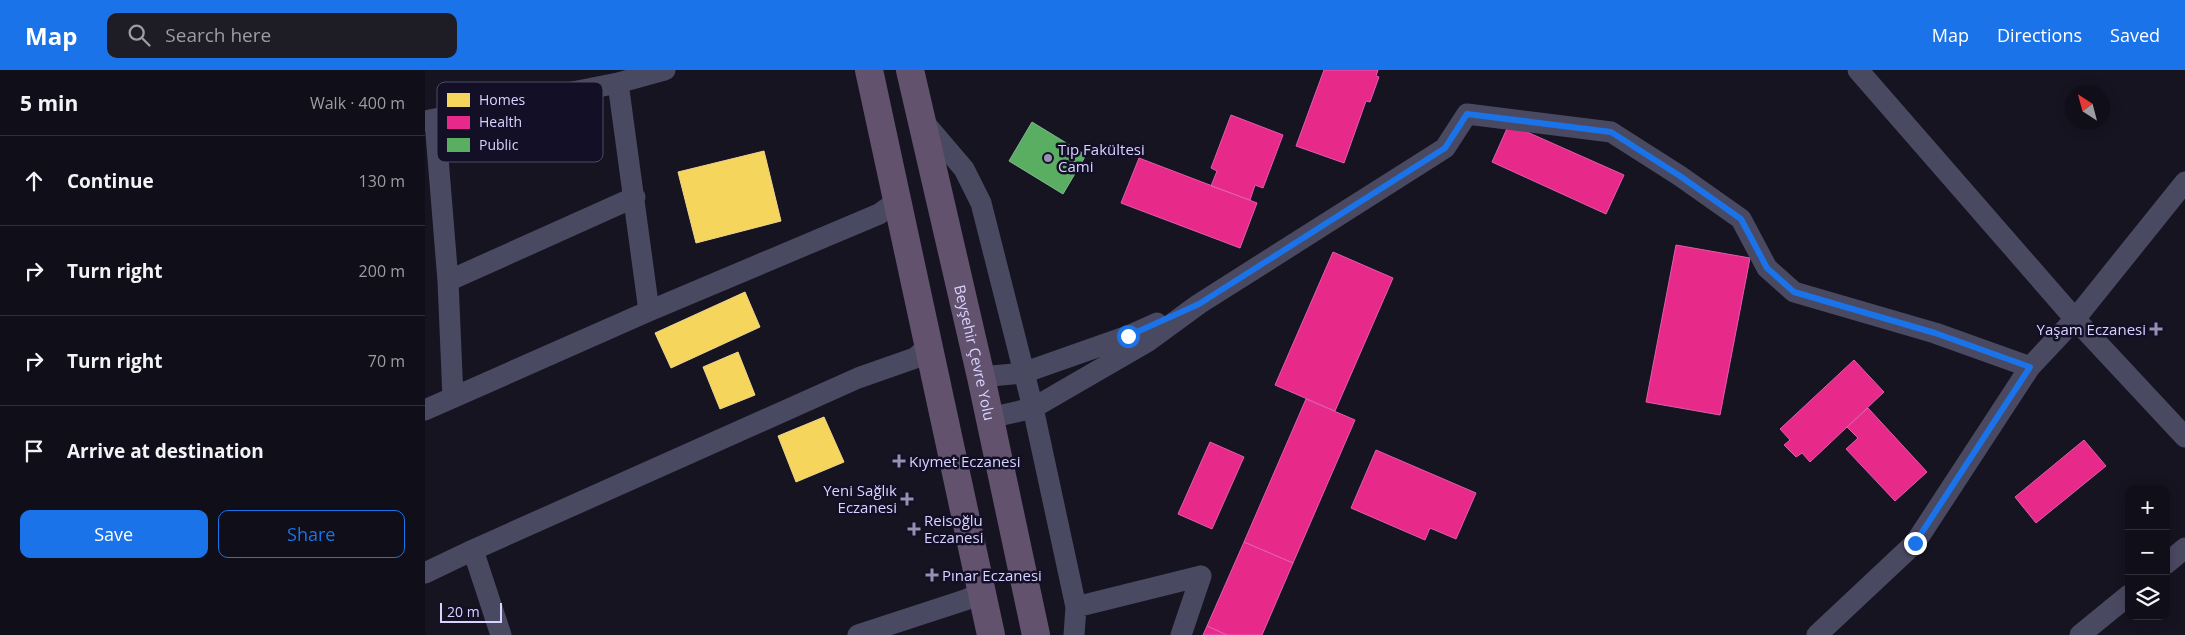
<!DOCTYPE html>
<html lang="en">
<head>
<meta charset="utf-8">
<style>
	:root { --surface:#100f19; --page:#1e1d26; --text:#f1f3f6; --muted:#9c9ca2; --line:#302f38; --accent:#1a73e8 }
	body { margin:0; font-family:"Open Sans",sans-serif; background:var(--page); color:var(--text) }
	.controls { position:absolute; right:15px; bottom:15px; display:grid; overflow:hidden; border-radius:10px; box-shadow:0 2px 12px #0003 }
	.controls button { width:45px; height:45px; display:grid; place-items:center; padding:0; border:0; border-bottom:1px solid var(--line); background:var(--surface); color:var(--text); font:25px sans-serif }
	.compass { position:absolute; left:1640px; top:15px; width:45px; height:45px; border-radius:50%; background:var(--surface); box-shadow:0 2px 12px #0003; rotate:324deg }
	.scale { position:absolute; left:15px; bottom:12px; width:62px; box-sizing:border-box; padding-left:5px; border:2px solid #d9d4ff; border-top:0; font-size:14px; line-height:18px; white-space:nowrap; color:#d9d4ff; -webkit-text-stroke:4px #130f26; paint-order:stroke }
	.stop { position:absolute; width:15px; height:15px; margin:-11px; border:4px solid #1a73e8; border-radius:50%; background:#fff }
	.stop.end { background:#1a73e8; border-color:#fff; box-shadow:0 1px 5px #0008 }
	.list { margin:0; padding:0; list-style:none }
	h2 { display:flex; justify-content:space-between; align-items:center; height:65px; margin:0; padding:0 20px; font-size:21px }
	h2 small { font-size:16px; font-weight:400; color:var(--muted) }
	.list li { display:grid; grid-template-columns:32px 1fr auto; gap:15px; align-items:center; box-sizing:border-box; height:90px; padding:0 20px; border-top:1px solid var(--line) }
	.list b { display:block; font-size:19px; white-space:nowrap }
	.list em { font-size:16px; font-style:normal; color:var(--muted) }
	.actions { display:flex; gap:10px; padding:15px 20px }
	.actions a { flex:1; padding:11px 0; border:1px solid var(--accent); border-radius:10px; text-align:center; font-size:18px; color:var(--accent) }
	.actions .main { background:var(--accent); color:#fff }
	.icon { flex:none; width:28px; height:28px; fill:none; stroke:currentColor; stroke-width:2; stroke-linecap:round; stroke-linejoin:round }
	.map { position:relative; flex:none; width:1760px; height:565px; overflow:hidden }
	header { display:flex; align-items:center; gap:30px; box-sizing:border-box; height:70px; padding:0 25px; background:var(--accent); color:#fff }
	header strong { font-size:24px }
	nav { display:flex; gap:28px; margin-inline-start:auto; font-size:18px }
	.search { width:350px; height:45px; background:var(--page); display:flex; align-items:center; gap:12px; box-sizing:border-box; padding:0 18px; border-radius:10px; color:var(--muted); font-size:19px }
	main { display:flex }
	aside { flex:1; background:var(--surface) }
	.map>svg:first-child { display:block }
	.homes { fill:#f6d55c; stroke:#edd58d }
	.health { fill:#e7298a; stroke:#e35cad }
	.public { fill:#5aae61; stroke:#80b990 }
	.lines { fill:none; stroke-linecap:round; stroke-linejoin:round }
	.minor { stroke:#4a4962; stroke-width:21 }
	.trunk { stroke:#62526e; stroke-width:28 }
	.route { stroke:#1a73e8; stroke-width:6 }
	.poi-dot { fill:#9591b1; stroke:#130f26; stroke-width:2 }
	.labels { text-anchor:middle; dominant-baseline:central; stroke-width:5; stroke-linejoin:round; paint-order:stroke }
	.poi-label { font-size:15px; fill:#d9d4ff; stroke:#130f26; text-anchor:start }
	.street-label { font-size:15px; fill:#d9d4ff; stroke:#130f26 }
	.key { fill:#130f26; stroke:#4e4a67; stroke-width:1 }
	.key-label { font-size:14px; fill:#d9d4ff }
</style>
</head>
<body>
<header>
<strong>Map</strong>
<div class="search"><svg class="icon" aria-label="search" viewBox="0 0 24 24"><circle cx="10" cy="10" r="6"/><path d="M15 15l6 6"/></svg>Search here</div>
<nav><a>Map</a><a>Directions</a><a>Saved</a></nav>
</header>
<main>
<aside>
<h2>5 min<small>Walk · 400 m</small></h2>
<ul class="list">
<li><svg class="icon" aria-label="ahead" viewBox="0 0 24 24"><path d="M12 20V5M6 11l6-6 6 6"/></svg><div><b>Continue</b></div><em>130 m</em></li>
<li><svg class="icon" aria-label="right" viewBox="0 0 24 24"><path d="M7 20v-9h11M14 6l5 5-5 5"/></svg><div><b>Turn right</b></div><em>200 m</em></li>
<li><svg class="icon" aria-label="right" viewBox="0 0 24 24"><path d="M7 20v-9h11M14 6l5 5-5 5"/></svg><div><b>Turn right</b></div><em>70 m</em></li>
<li><svg class="icon" aria-label="arrive" viewBox="0 0 24 24"><path d="M6 21V4h12l-3 4 3 4H6"/></svg><div><b>Arrive at destination</b></div></li>
</ul>
<div class="actions"><a class="main">Save</a><a>Share</a></div>
</aside>
<div class="map">
<svg width="1760" height="565" viewBox="0 0 1760 565">
	<rect width="100%" height="100%" fill="#161421"/>
	<path class="homes" d="M339,81L356,151L271,173L253,102Z
		M320,222L335,257L246,298L230,263Z
		M313,282L330,325L295,339L278,297Z
		M399,347L419,392L371,412L353,366Z"/>
	<path class="health" d="M899,0H953L951,6L954,7L945,32L941,31L919,93L871,76Z
		M806,45L858,65L838,118L830,115L825,130L786,116L792,101L786,98Z
		M1084,54L1199,105L1181,144L1067,92Z
		M714,88L832,133L815,178L696,133Z
		M1251,175L1325,188L1295,345L1221,332Z
		M908,182L968,208L910,341L850,315Z
		M1429,290L1459,322L1385,392L1377,383L1371,387L1359,375L1365,370L1355,359Z
		M881,329L930,350L868,493L819,472Z
		M1443,338L1502,402L1470,431L1421,379L1433,368L1422,357Z
		M1659,370L1681,396L1611,453L1590,427Z
		M785,372L819,387L787,459L753,444Z
		M951,380L1051,423L1031,469L1005,458L1000,470L926,438Z
		M819,472L868,493L837,565H802L782,556Z
		M782,556L802,565H778Z"/>
	<path class="public" d="M607,52L661,85L638,124L584,91Z"/>
	<g class="lines">
		<path class="minor" d="M1433,0L1650,249L1760,367
			M193,13L224,241
			M0,51L193,13L240,0
			M10,51L23,211L28,328
			M498,51L539,99L556,133L608,338L651,537L649,565
			M23,211L210,127
			M556,307L598,303L703,266L732,253
			M0,340L224,241L454,144L472,131
			M564,348L608,338L722,272L774,234L1020,78L1042,44L1186,62L1255,106L1316,149L1342,198L1369,222L1510,263L1605,297L1650,249L1760,112
			M48,480L433,308L490,288L504,276
			M1741,494L1760,478
			M0,503L48,480L76,565
			M651,537L776,506
			M433,565L540,530L557,523
			M756,565L776,506
			M1392,565L1490,473L1605,297
			M1655,565L1704,525"/>
		<g class="trunk">
			<path d="M444,0L566,565"/>
			<path id="s1" d="M485,0L556,307L611,565"/>
		</g>
	</g>
	<g class="lines">
		<path class="route" d="M703,266L774,234L1020,78L1042,44L1186,62L1255,106L1316,149L1342,198L1369,222L1510,263L1605,297L1490,473"/>
	</g>
	<g class="poi-dot">
		<circle cx="623" cy="88" r="5"/>
		<path d="M1728.5 251.5h5v5h5v5h-5v5h-5v-5h-5v-5h5z"/>
		<path d="M471.5 383.5h5v5h5v5h-5v5h-5v-5h-5v-5h5z"/>
		<path d="M479.5 421.5h5v5h5v5h-5v5h-5v-5h-5v-5h5z"/>
		<path d="M486.5 451.5h5v5h5v5h-5v5h-5v-5h-5v-5h5z"/>
		<path d="M504.5 497.5h5v5h5v5h-5v5h-5v-5h-5v-5h5z"/>
	</g>
	<g class="labels">
		<g class="poi-label">
			<text x="633" y="79">Tıp Fakültesi<tspan x="633" dy="17">Cami</tspan></text>
			<text x="1721" y="259" text-anchor="end">Yaşam Eczanesi</text>
			<text x="484" y="391">Kıymet Eczanesi</text>
			<text x="472" y="420" text-anchor="end">Yeni Sağlık<tspan x="472" dy="17">Eczanesi</tspan></text>
			<text x="499" y="450">Reisoğlu<tspan x="499" dy="17">Eczanesi</tspan></text>
			<text x="517" y="505">Pınar Eczanesi</text>
		</g>
		<g class="street-label">
			<text stroke="none"><textPath href="#s1" startOffset="290">Beyşehir Çevre Yolu</textPath></text>
		</g>
	</g>
	<rect x="12" y="12" width="166" height="80" rx="8" class="key"/>
	<rect x="22" y="23" width="23" height="14" fill="#f6d55c"/>
	<rect x="22" y="46" width="23" height="13" fill="#e7298a"/>
	<rect x="22" y="68" width="23" height="14" fill="#5aae61"/>
	<g class="key-label">
		<text x="54" y="35">Homes</text>
		<text x="54" y="57">Health</text>
		<text x="54" y="80">Public</text>
	</g>
</svg>
<div class="controls">
<button>+</button>
<button>−</button>
<button><svg class="icon" aria-label="layers" viewBox="0 0 24 24"><path d="M12 4l9 5-9 5-9-5zM3 14l9 5 9-5"/></svg></button>
</div>
<svg class="compass" viewBox="-18 -18 36 36"><path d="M0-13l5 13h-10z" fill="#e53935"/><path d="M0 13l5-13h-10z" fill="#9c9ca2"/></svg>
<div class="scale">20 m</div>
<div class="stop" style="left:703px;top:266px"></div>
<div class="stop end" style="left:1490px;top:473px"></div>
</div>
</main>
</body>
</html>
